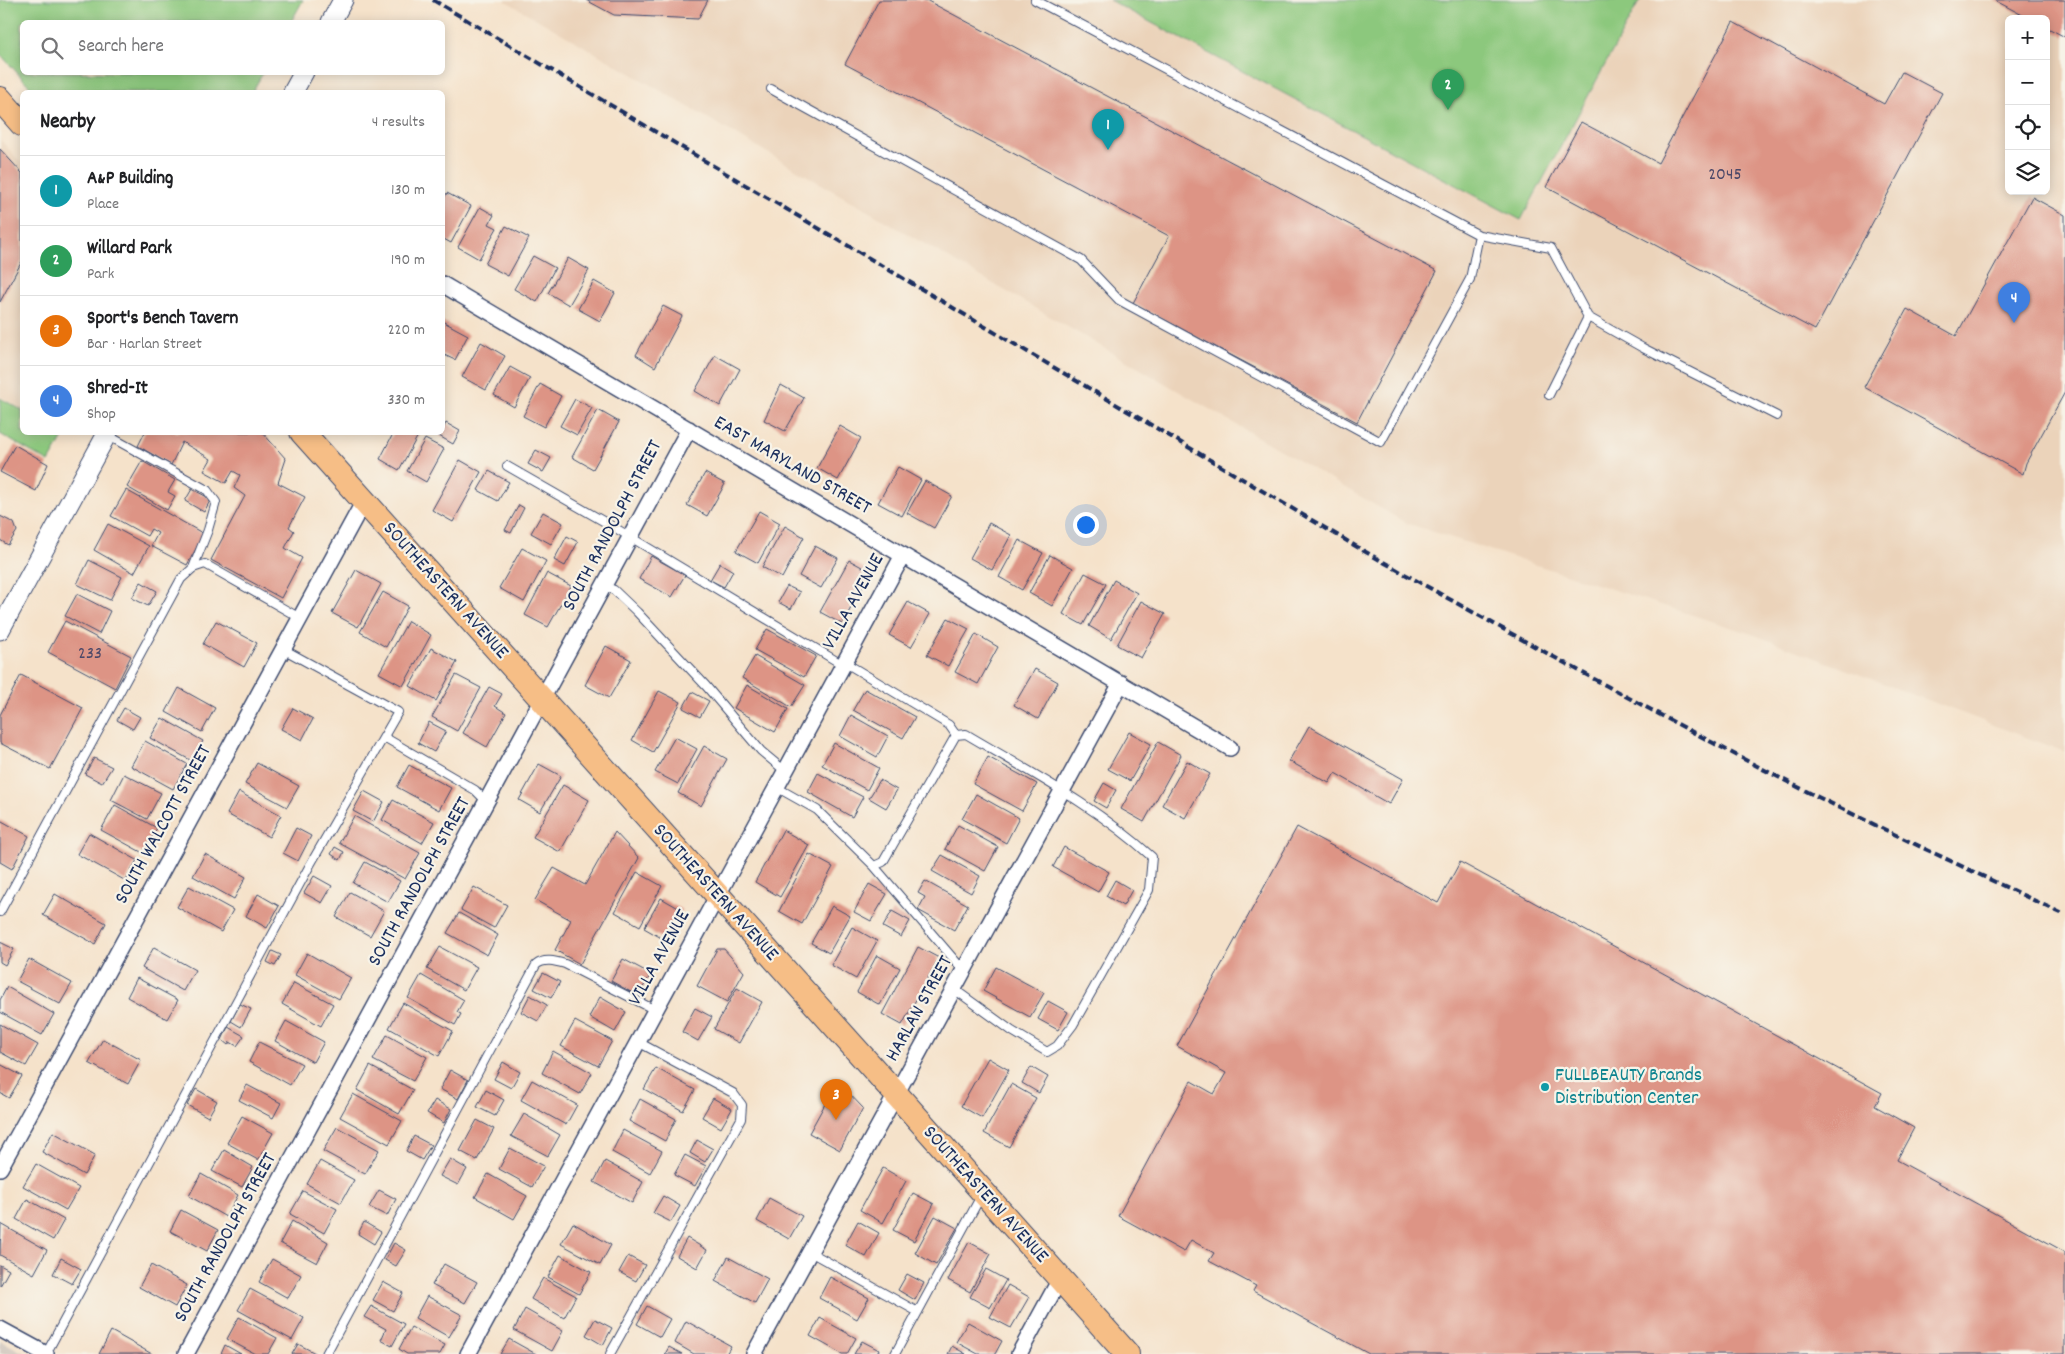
<!DOCTYPE html>
<html lang="en">
<head>
<meta charset="utf-8">
<style>
	:root { --surface:#fff; --page:#f6f6f6; --text:#202124; --muted:#757577; --line:#e0e0e0; --accent:#1f6fb2 }
	body { margin:0; font-family:Dekko,sans-serif; background:var(--page); color:var(--text) }
	.controls { position:absolute; right:15px; top:15px; display:grid; overflow:hidden; border-radius:8px; box-shadow:0 2px 12px #0003 }
	.controls button { width:45px; height:45px; display:grid; place-items:center; padding:0; border:0; border-bottom:1px solid var(--line); background:var(--surface); color:var(--text); font:25px sans-serif }
	.you { position:absolute; left:1085px; top:524px; width:18px; height:18px; margin:-12px; border:4px solid #fff; border-radius:50%; background:#1a73e8; box-shadow:0 0 0 8px #1a73e833 }
	.badge { display:grid; place-items:center; width:32px; height:32px; border-radius:50%; background:var(--accent); color:#fff; font-size:16px; font-weight:700 }
	.pin { position:absolute; translate:-50% -41px; filter:drop-shadow(0 1px 2px #0008) }
	.pin::after { content:''; position:absolute; top:26px; width:18px; height:15px; background:inherit; clip-path:polygon(0 0,100% 0,50% 100%) }
	.list { margin:0; padding:0; list-style:none }
	h2 { display:flex; justify-content:space-between; align-items:center; height:65px; margin:0; padding:0 20px; font-size:21px }
	h2 small { font-size:16px; font-weight:400; color:var(--muted) }
	.list li { display:grid; grid-template-columns:32px 1fr auto; gap:15px; align-items:center; box-sizing:border-box; height:70px; padding:0 20px; border-top:1px solid var(--line) }
	.list b { display:block; font-size:19px; white-space:nowrap }
	.list p { margin:0; font-size:16px; white-space:nowrap; color:var(--muted) }
	.list em { font-size:16px; font-style:normal; color:var(--muted) }
	.icon { flex:none; width:28px; height:28px; fill:none; stroke:currentColor; stroke-width:2; stroke-linecap:round; stroke-linejoin:round }
	.map { position:relative; flex:none; width:2065px; height:1354px; overflow:hidden }
	.search { position:absolute; background:var(--surface); box-shadow:0 2px 12px #0003; left:20px; top:20px; width:425px; height:55px; display:flex; align-items:center; gap:12px; box-sizing:border-box; padding:0 18px; border-radius:8px; color:var(--muted); font-size:19px }
	.panel { position:absolute; background:var(--surface); box-shadow:0 2px 12px #0003; left:20px; top:90px; width:425px; height:345px; border-radius:8px }
	.map>svg:first-child { display:block }
	.built { fill:#ebd3ba; fill-rule:evenodd }
	.industrial { fill:#cdc2b9 }
	.green { fill:#8cc87d; stroke:#547c6e }
	.building { fill:#dd9485 }
	.lines { fill:none; stroke-linecap:round; stroke-linejoin:round }
	.service-casing { stroke:#3c4a6e; stroke-width:10 }
	.minor-casing { stroke:#3c4a6e; stroke-width:18 }
	.tertiary-casing { stroke:#3c4a6e; stroke-width:21 }
	.primary-casing { stroke:#3c4a6e; stroke-width:26 }
	.service { stroke:#fff; stroke-width:8 }
	.minor { stroke:#fff; stroke-width:15 }
	.tertiary { stroke:#fff; stroke-width:19 }
	.primary { stroke:#f6be86; stroke-width:24 }
	.rail { stroke:#1b2f5e; stroke-width:4; stroke-dasharray:8 4; stroke-linecap:butt }
	.culture-dot { fill:#0f9aa8; stroke:#f7f3e8; stroke-width:2 }
	.labels { text-anchor:middle; dominant-baseline:central; stroke-width:4.5; stroke-linejoin:round; paint-order:stroke }
	.number-label { font-size:18px; fill:#4c4868 }
	.street-label { font-size:20px; fill:#1b2f5e; stroke:#f7f3e8 }
	.culture-label { font-size:20px; fill:#0d838f; stroke:#f7f3e8; text-anchor:start }
</style>
</head>
<body>
<div class="map">
<svg width="2065" height="1354" viewBox="0 0 2065 1354">
	<rect width="100%" height="100%" fill="#f7f3e8"/>
	<filter id="ink" filterUnits="userSpaceOnUse"><feTurbulence type="fractalNoise" baseFrequency=".02" numOctaves="2"/><feDisplacementMap in="SourceGraphic" scale="10" xChannelSelector="R" yChannelSelector="G"/><feConvolveMatrix kernelMatrix="1 2 1 2 8 2 1 2 1" color-interpolation-filters="sRGB"/></filter>
	<filter id="wash" filterUnits="userSpaceOnUse"><feTurbulence type="fractalNoise" baseFrequency=".0096" numOctaves="4" result="noise"/><feDisplacementMap in="SourceGraphic" scale="20" xChannelSelector="R" yChannelSelector="G"/><feGaussianBlur stdDeviation="1.12" result="paint"/><feColorMatrix in="noise" values="0 0 0 0 0 0 0 0 0 0 0 0 0 0 0 0 0 1.4 0 .05"/><feComposite in="paint" operator="in"/></filter>
	<g filter="url(#wash)">
		<rect width="100%" height="100%" fill="#f5e2ca"/>
		<path class="built" d="M504,0H1109L1521,220L1640,0H2065V752L1755,635L1406,523ZM2009,19H2046V191H2009Z
			M0,139L22,164V409L0,396Z"/>
		<path class="industrial" d="M0,1340L26,1354H0Z"/>
		<path class="green" d="M0,0H303L291,22H22V72L263,73L252,92H35L0,54Z
			M1109,0H1640L1521,220Z
			M0,398L22,410V432H61L65,434L49,462L0,434Z"/>
		<g id="blocks">
			<path class="building" d="M586,0H708L698,19L614,15Z
				M879,0H926L1437,271L1357,422L1133,303L1169,236L845,64Z
				M1994,0H2065V37L2046,27V19H2030Z
				M1733,22L1884,104L1902,72L1942,93L1815,330L1546,187L1581,122L1658,163Z
				M0,149L22,173V261L0,302Z
				M447,193L471,206L451,243L442,238V201Z
				M2032,197L2065,215V392L2026,463L2023,474L1864,387L1907,309L1956,336Z
				M480,207L494,215L489,224L497,228L479,259L458,247Z
				M506,226L529,238L508,276L485,264Z
				M533,256L555,268L537,302L514,289Z
				M568,258L589,270L569,305L548,293Z
				M594,281L615,293L600,321L578,309Z
				M663,306L682,316L655,367L636,355Z
				M442,321L468,335L455,360L442,354Z
				M481,342L505,356L486,390L462,377Z
				M715,355L740,369L720,406L695,391Z
				M510,367L530,378L514,407L494,395Z
				M540,384L561,396L544,427L523,416Z
				M781,385L804,398L785,431L764,420Z
				M575,399L592,408L577,435L560,426Z
				M598,410L619,422L593,469L572,457Z
				M446,423L460,431L453,444L439,436Z
				M840,426L861,438L838,480L817,468Z
				M145,432H262L286,459L278,483L305,497L289,527L294,531L285,548L302,558L281,598L211,560L245,496L234,488L240,475L233,471L226,483L204,471L211,459L182,442L171,465L138,446Z
				M394,432H420L399,470L380,459Z
				M425,439L444,449L426,482L407,471Z
				M15,445L48,464L36,491L0,472Z
				M536,450L551,458L543,472L528,464Z
				M460,460L481,472L453,522L432,510Z
				M142,461L175,480L168,492L175,496L167,510L127,487Z
				M898,467L921,480L902,516L878,503Z
				M489,471L509,482L498,501L478,490Z
				M705,473L725,484L707,516L687,505Z
				M925,481L952,496L934,528L907,513Z
				M192,489L211,499L204,512L185,501Z
				M126,490L204,534L187,565L151,546L158,533L151,529L147,536L111,516Z
				M519,505L524,508L511,533L505,530Z
				M759,511L780,523L758,563L736,551Z
				M543,512L563,523L551,544L531,533Z
				M0,516L14,523L17,531L8,545L0,540Z
				M989,523L1011,535L992,570L970,558Z
				M108,524L149,546L134,573L94,550Z
				M785,526L804,537L782,578L762,567Z
				M567,536L578,542L565,566L554,560Z
				M1019,540L1043,553L1022,590L999,577Z
				M815,546L838,558L821,588L799,576Z
				M522,548L546,561L524,602L499,588Z
				M1050,555L1073,568L1052,606L1029,593Z
				M651,556L685,575L672,597L639,579Z
				M89,560L122,577L110,600L77,584Z
				M849,560L871,572L842,624L820,612Z
				M720,563L733,571L724,587L710,580Z
				M356,570L381,584L358,627L332,613Z
				M547,573L571,586L548,627L525,615Z
				M1085,573L1106,584L1083,625L1063,614Z
				M1114,580L1137,593L1111,639L1089,626Z
				M141,582L157,591L148,606L132,598Z
				M787,586L800,592L791,609L778,602Z
				M383,592L408,606L386,647L360,632Z
				M77,594L110,611L99,634L65,616Z
				M1141,601L1165,614L1141,658L1117,645Z
				M908,602L930,614L911,647L889,635Z
				M948,618L969,629L948,666L927,655Z
				M65,621L131,656L115,688L48,652Z
				M216,621L257,643L244,667L203,644Z
				M408,621L431,635L403,686L379,673Z
				M767,629L816,656L804,677L755,650Z
				M976,634L998,647L978,684L955,672Z
				M606,646L631,660L609,698L585,685Z
				M431,648L457,662L436,701L410,686Z
				M755,656L805,685L791,707L742,678Z
				M1035,669L1058,682L1038,719L1014,705Z
				M21,675L83,708L50,769L0,743V715Z
				M456,675L481,688L457,731L432,717Z
				M747,685L788,709L775,732L734,708Z
				M489,687L502,694L495,706L506,713L487,747L463,733Z
				M179,688L215,708L202,732L166,712Z
				M865,689L915,717L903,738L853,710Z
				M659,691L681,702L653,752L632,740Z
				M692,692L709,701L700,717L683,708Z
				M124,708L140,717L133,729L117,720Z
				M293,708L313,719L302,740L281,729Z
				M851,715L888,736L877,757L840,736Z
				M162,718L203,741L192,761L150,738Z
				M429,722L446,731L434,752L418,743Z
				M1309,726L1403,779L1389,804L1335,773L1329,783L1289,761Z
				M1129,732L1151,744L1130,781L1108,769Z
				M675,737L697,749L678,784L655,772Z
				M145,741L187,764L173,789L131,766Z
				M1158,742L1181,755L1144,822L1121,809Z
				M834,743L879,768L867,790L822,765Z
				M704,746L727,759L701,806L678,793Z
				M988,757L1037,784L1022,811L973,784Z
				M94,758L112,767L102,783L85,774Z
				M1187,761L1210,774L1185,818L1162,805Z
				M257,763L299,786L287,807L245,784Z
				M539,764L561,776L540,812L519,800Z
				M409,765L451,788L439,810L397,787Z
				M818,773L863,797L852,817L808,792Z
				M124,774L161,793L147,819L111,800Z
				M880,780L897,790L886,808L869,798Z
				M1104,783L1116,790L1106,808L1094,801Z
				M563,785L589,800L560,852L533,837Z
				M364,791L384,802L373,822L353,811Z
				M239,792L281,815L269,837L227,814Z
				M976,794L1019,818L1006,843L962,819Z
				M393,800L434,822L422,843L382,820Z
				M115,805L157,828L143,853L101,830Z
				M354,816L420,853L405,879L339,843Z
				M0,820L29,836L12,869L0,862Z
				M958,825L998,847L985,871L945,849Z
				M1297,827L1438,903L1460,862L1882,1093L1875,1106L1914,1128L1897,1160L2065,1252V1354H1369L1253,1291L1256,1286L1209,1261L1214,1253L1191,1240L1184,1252L1118,1216L1191,1081L1214,1094L1226,1073L1177,1046Z
				M296,828L311,836L298,861L283,853Z
				M783,830L809,845L780,897L755,882Z
				M615,832L639,858L580,964L555,950L571,920L535,900L554,868L585,885Z
				M89,833L137,860L126,881L77,854Z
				M335,847L344,852L340,860L331,854Z
				M1064,847L1109,872L1098,892L1053,867Z
				M205,854L246,877L234,899L193,876Z
				M809,854L833,867L802,924L779,911Z
				M942,855L980,876L971,893L932,871Z
				M365,862L400,881L388,902L353,883Z
				M637,872L662,886L640,926L615,912Z
				M314,876L332,886L322,903L304,893Z
				M1115,880L1132,890L1123,906L1106,896Z
				M925,881L968,905L954,930L918,910L925,897L918,893Z
				M869,884L887,894L871,921L854,912Z
				M189,886L233,910L221,932L177,907Z
				M474,887L507,905L494,928L461,910Z
				M350,892L384,911L370,936L336,917Z
				M55,894L106,923L95,944L43,915Z
				M258,894L279,906L267,928L246,916Z
				M661,898L682,910L665,940L644,928Z
				M832,906L850,916L829,953L811,943Z
				M892,911L910,921L901,937L883,927Z
				M459,913L498,935L487,955L447,933Z
				M852,927L877,941L856,979L831,965Z
				M0,942L14,949L5,965L0,962Z
				M154,947L195,970L183,991L142,968Z
				M440,947L477,967L464,990L427,969Z
				M918,947L939,958L902,1025L882,1014Z
				M717,949H724L744,972L727,1002L697,986Z
				M272,951L281,955L275,966L267,962Z
				M307,953L351,978L339,999L295,975Z
				M877,955L900,968L880,1005L857,992Z
				M29,959L72,983L60,1004L17,981Z
				M623,959L651,974L638,996L611,981Z
				M996,967L1044,993L1030,1017L983,991Z
				M543,973L560,982L551,998L534,989Z
				M421,975L464,1000L457,1012L461,1014L455,1025L408,998Z
				M137,978L178,1000L167,1019L127,997Z
				M294,983L333,1004L321,1026L282,1004Z
				M7,987L54,1014L42,1035L0,1012V1000Z
				M737,988L762,1002L739,1043L714,1029Z
				M530,995L547,1005L538,1021L521,1012Z
				M600,997L626,1012L615,1032L589,1017Z
				M1048,1001L1068,1012L1058,1030L1038,1019Z
				M403,1003L453,1031L439,1056L389,1028Z
				M240,1004L251,1009L241,1027L231,1021Z
				M695,1008L712,1017L698,1041L682,1032Z
				M286,1021L324,1042L313,1062L275,1041Z
				M575,1021L612,1041L598,1066L561,1046Z
				M0,1024L38,1045L26,1066L0,1052Z
				M228,1027L244,1036L237,1046L230,1042L228,1045L222,1040Z
				M387,1035L427,1057L413,1081L373,1060Z
				M103,1039L141,1060L128,1084L89,1063Z
				M259,1042L302,1064L290,1085L249,1062Z
				M553,1051L592,1073L580,1094L542,1073Z
				M988,1058L1009,1070L982,1118L961,1106Z
				M503,1062L520,1072L511,1088L494,1079Z
				M0,1064L22,1076L9,1098L0,1093Z
				M370,1066L413,1090L399,1114L357,1090Z
				M1031,1067L1048,1077L1039,1093L1022,1083Z
				M656,1068L695,1090L683,1111L644,1089Z
				M450,1070L468,1080L458,1099L440,1089Z
				M532,1080L577,1105L566,1125L521,1100Z
				M836,1084L845,1089L863,1108L840,1150L809,1133Z
				M1011,1084L1036,1098L1009,1147L984,1133Z
				M247,1085L281,1103L273,1118L239,1100Z
				M196,1089L217,1101L208,1117L187,1105Z
				M486,1090L504,1100L495,1116L477,1107Z
				M353,1094L402,1121L389,1144L340,1117Z
				M713,1098L732,1109L721,1128L702,1117Z
				M640,1099L676,1119L665,1141L629,1121Z
				M435,1100L451,1109L444,1123L427,1113Z
				M524,1114L560,1135L548,1156L511,1136Z
				M242,1116L273,1133L258,1160L227,1143Z
				M477,1120L494,1129L477,1160L460,1151Z
				M337,1127L379,1150L365,1174L323,1151Z
				M623,1130L662,1151L650,1173L612,1152Z
				M53,1132L95,1155L84,1175L42,1152Z
				M414,1136L431,1145L422,1160L406,1151Z
				M697,1140L713,1149L705,1162L690,1153Z
				M510,1148L544,1166L532,1187L499,1169Z
				M224,1150L253,1167L242,1187L212,1171Z
				M685,1155L706,1166L695,1186L674,1175Z
				M450,1159L467,1169L458,1185L440,1176Z
				M320,1161L354,1180L341,1203L307,1184Z
				M605,1161L643,1182L632,1203L594,1182Z
				M36,1164L79,1188L66,1210L23,1186Z
				M883,1168L906,1181L883,1223L860,1210Z
				M201,1174L238,1195L226,1217L189,1196Z
				M488,1174L527,1196L514,1219L475,1197Z
				M379,1190L396,1199L387,1216L369,1207Z
				M303,1191L337,1209L324,1233L290,1214Z
				M913,1193L934,1204L914,1241L893,1230Z
				M663,1196L680,1206L671,1222L653,1213Z
				M769,1198L802,1216L789,1239L757,1221Z
				M27,1199L64,1220L53,1240L16,1219Z
				M181,1210L218,1230L207,1251L170,1231Z
				M935,1216L957,1228L936,1265L915,1253Z
				M292,1221L328,1242L317,1263L280,1243Z
				M858,1221L879,1233L866,1257L845,1245Z
				M364,1222L381,1232L374,1244L358,1234Z
				M573,1223L611,1245L600,1265L561,1244Z
				M1,1224L47,1250L34,1274L0,1255Z
				M687,1238L707,1250L697,1268L677,1256Z
				M969,1242L991,1254L970,1292L948,1280Z
				M394,1243L406,1250L396,1266L385,1260Z
				M560,1255L591,1272L579,1294L548,1277Z
				M628,1256L645,1265L636,1281L619,1272Z
				M728,1257L768,1279L755,1303L715,1281Z
				M61,1258L81,1269L72,1284L53,1274Z
				M272,1259L301,1275L288,1298L259,1282Z
				M444,1264L477,1282L465,1303L432,1285Z
				M0,1265L9,1270L0,1286Z
				M151,1265L187,1285L175,1307L139,1287Z
				M986,1269L1006,1280L990,1308L970,1297Z
				M907,1274L924,1283L915,1300L898,1290Z
				M830,1277L869,1298L857,1319L819,1298Z
				M543,1278L576,1296L564,1318L531,1299Z
				M383,1282L403,1293L393,1311L373,1300Z
				M1008,1285L1029,1297L1011,1328L990,1317Z
				M250,1289L304,1318L292,1340L238,1310Z
				M427,1296L462,1315L449,1337L415,1318Z
				M371,1306L404,1324L392,1346L381,1340L386,1329L364,1317Z
				M647,1306L670,1319L660,1337L637,1324Z
				M525,1309L563,1331L552,1351L514,1330Z
				M239,1317L277,1338L268,1354H255L227,1339Z
				M820,1318L856,1338L847,1354H842L810,1336Z
				M595,1319L612,1328L603,1345L586,1335Z
				M686,1321L731,1346L726,1354H694L675,1343Z
				M968,1322L1002,1341L995,1354H978L956,1342Z
				M411,1327L445,1345L440,1354H407L399,1349Z
				M111,1331L152,1354H99Z
				M509,1339L536,1354H500Z
				M862,1341L879,1350L877,1354H854Z
				M298,1344L317,1354H292Z
				M225,1345L241,1354H221Z
				M952,1346L966,1354H948Z
				M669,1347L682,1354H665Z"/>
		</g>
	</g>
	<g filter="url(#ink)">
		<use href="#blocks" fill-opacity="0" stroke="#3c4a6e" stroke-width="1"/>
		<g class="lines">
			<defs>
				<path id="service" d="M771,89L1081,260L1119,300L1381,442L1470,279L1479,235L1035,0
					M1479,235L1551,248L1588,317L1643,348L1777,416
					M1549,395L1588,317
					M107,435L207,490L216,502L208,530L193,568
					M507,466L617,529L843,665
					M604,586L614,590L637,612L706,686L761,751L785,771
					M844,662L949,725L956,735
					M384,737L475,790L486,801
					M776,787L817,810L874,866L883,862L956,735L966,734C1030,772 1097,807 1152,857L1149,890L1073,1025L1057,1046L1047,1052L1012,1031L954,989
					M874,866L964,971
					M0,912L181,579L193,568L205,564L300,618
					M810,1252L918,1312
					M46,1354L310,865L398,712L283,649
					M326,1354L536,965C544,958 555,961 565,964L655,1010
					M610,1354L741,1119L742,1105L733,1093L638,1042
					M895,1354L981,1196"/>
				<path id="minor" d="M442,284L1230,748
					M0,1168L364,501
					M0,1329L46,1354
					M186,1354L689,429
					M468,1354L903,555
					M754,1354L1121,683
					M1019,1354L1060,1279"/>
				<path id="tertiary" d="M331,22L343,0
					M293,92L304,72
					M0,630L108,432"/>
				<path id="primary" d="M0,99L22,124
					M302,432L896,1094L1127,1354"/>
			</defs>
			<use href="#service" class="service-casing"/>
			<use href="#minor" class="minor-casing"/>
			<use href="#tertiary" class="tertiary-casing"/>
			<use href="#primary" class="primary-casing"/>
			<use href="#service" class="service"/>
			<use href="#minor" class="minor"/>
			<use href="#tertiary" class="tertiary"/>
			<use href="#primary" class="primary"/>
			<path class="rail" d="M433,0L1364,551C1502,629 1641,706 1782,779C1875,826 1970,870 2065,915"/>
		</g>
	</g>
	<circle class="culture-dot" cx="1545" cy="1087" r="5"/>
	<g class="labels">
		<g class="number-label">
			<text x="1725" y="175">2045</text>
			<text x="90" y="654">233</text>
		</g>
		<g class="street-label">
			<text transform="translate(792 466) rotate(30)">EAST MARYLAND STREET</text>
			<text transform="translate(613 526) rotate(-62)">SOUTH RANDOLPH STREET</text>
			<text transform="translate(445 591) rotate(48)">SOUTHEASTERN AVENUE</text>
			<text transform="translate(854 602) rotate(-61)">VILLA AVENUE</text>
			<text transform="translate(164 825) rotate(-61)">SOUTH WALCOTT STREET</text>
			<text transform="translate(420 882) rotate(-61)">SOUTH RANDOLPH STREET</text>
			<text transform="translate(715 893) rotate(48)">SOUTHEASTERN AVENUE</text>
			<text transform="translate(660 958) rotate(-61)">VILLA AVENUE</text>
			<text transform="translate(920 1009) rotate(-61)">HARLAN STREET</text>
			<text transform="translate(985 1195) rotate(48)">SOUTHEASTERN AVENUE</text>
			<text transform="translate(226 1238) rotate(-61)">SOUTH RANDOLPH STREET</text>
		</g>
		<g class="culture-label">
			<text x="1555" y="1076">FULLBEAUTY Brands<tspan x="1555" dy="23">Distribution Center</tspan></text>
		</g>
	</g>
</svg>
<div class="controls">
<button>+</button>
<button>−</button>
<button><svg class="icon" aria-label="locate" viewBox="0 0 24 24"><circle cx="12" cy="12" r="6"/><path d="M12 2v4M12 18v4M2 12h4M18 12h4"/></svg></button>
<button><svg class="icon" aria-label="layers" viewBox="0 0 24 24"><path d="M12 4l9 5-9 5-9-5zM3 14l9 5 9-5"/></svg></button>
</div>
<div class="you"></div>
<div class="pin badge" style="left:1108px;top:150px;background:#0f9aa8">1</div>
<div class="pin badge" style="left:1448px;top:110px;background:#2e9e5b">2</div>
<div class="pin badge" style="left:836px;top:1120px;background:#e8710a">3</div>
<div class="pin badge" style="left:2014px;top:323px;background:#3f7fe0">4</div>
<div class="search"><svg class="icon" aria-label="search" viewBox="0 0 24 24"><circle cx="10" cy="10" r="6"/><path d="M15 15l6 6"/></svg>Search here</div>
<section class="panel">
<h2>Nearby<small>4 results</small></h2>
<ul class="list">
<li><span class="badge" style="background:#0f9aa8">1</span><div><b>A&amp;P Building</b><p>Place</p></div><em>130 m</em></li>
<li><span class="badge" style="background:#2e9e5b">2</span><div><b>Willard Park</b><p>Park</p></div><em>190 m</em></li>
<li><span class="badge" style="background:#e8710a">3</span><div><b>Sport's Bench Tavern</b><p>Bar · Harlan Street</p></div><em>220 m</em></li>
<li><span class="badge" style="background:#3f7fe0">4</span><div><b>Shred-It</b><p>Shop</p></div><em>330 m</em></li>
</ul>
</section>
</div>
</body>
</html>
